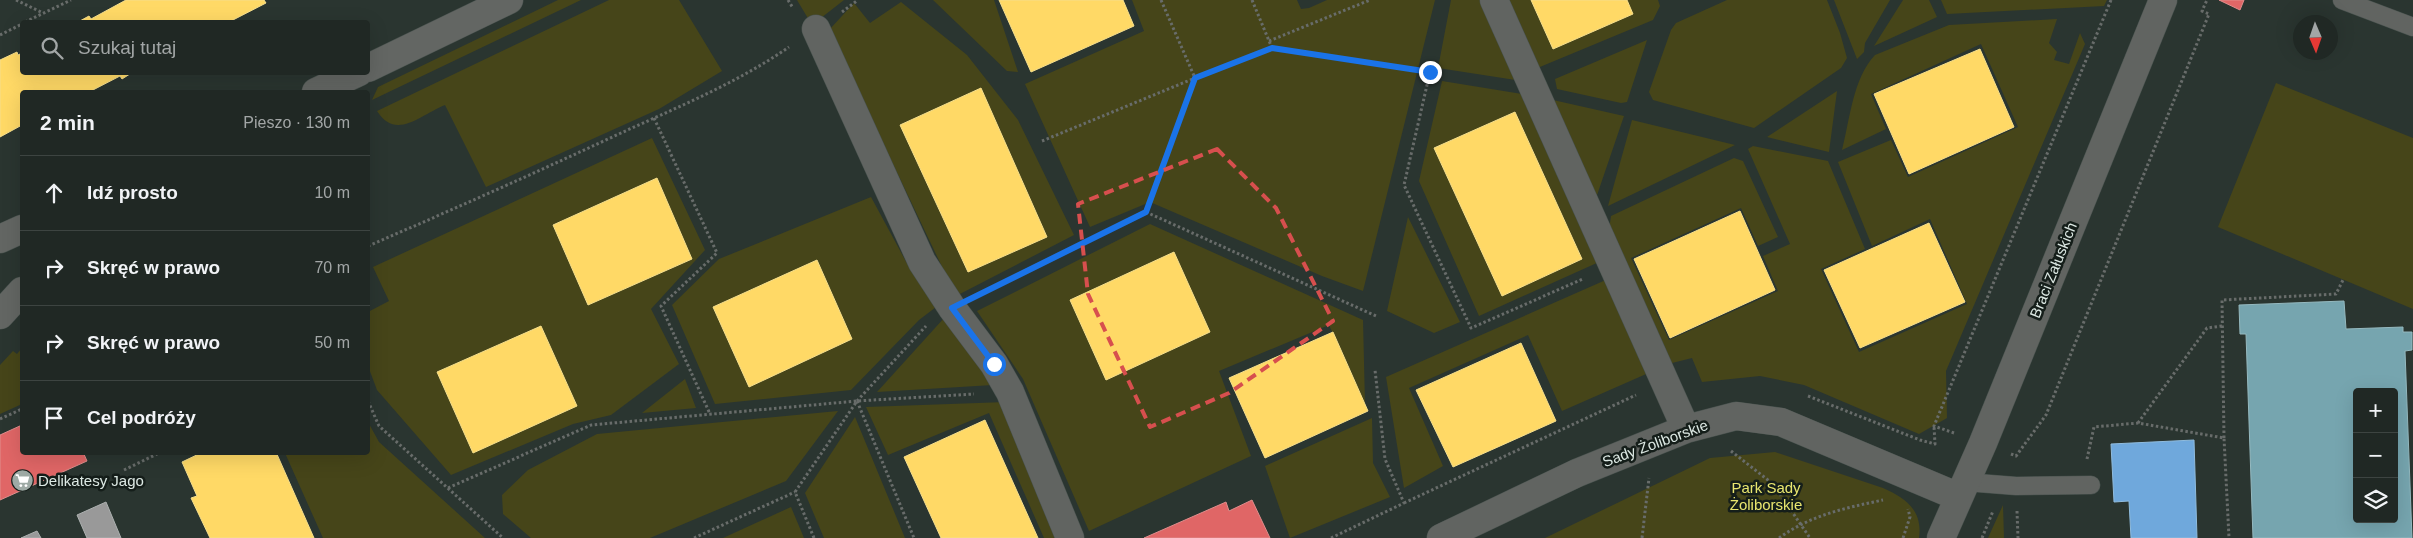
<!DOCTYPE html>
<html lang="pl">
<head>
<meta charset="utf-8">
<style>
	:root { --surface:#202824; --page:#28302c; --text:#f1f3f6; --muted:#a2a6a6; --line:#3d4441 }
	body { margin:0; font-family:Arial,sans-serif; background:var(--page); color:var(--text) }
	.controls { position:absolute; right:15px; bottom:15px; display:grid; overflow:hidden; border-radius:5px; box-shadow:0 5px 20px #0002 }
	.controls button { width:45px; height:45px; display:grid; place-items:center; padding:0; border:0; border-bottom:1px solid var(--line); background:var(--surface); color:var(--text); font:25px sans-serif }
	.compass { position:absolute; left:2293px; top:15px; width:45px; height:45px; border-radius:50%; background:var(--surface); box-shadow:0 5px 20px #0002; rotate:178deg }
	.stop { position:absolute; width:15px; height:15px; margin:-11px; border:4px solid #1a73e8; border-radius:50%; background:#fff }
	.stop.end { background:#1a73e8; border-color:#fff; box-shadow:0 1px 5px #0008 }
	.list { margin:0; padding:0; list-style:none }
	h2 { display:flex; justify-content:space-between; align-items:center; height:65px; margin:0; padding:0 20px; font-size:21px }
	h2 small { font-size:16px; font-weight:400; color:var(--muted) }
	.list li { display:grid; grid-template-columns:32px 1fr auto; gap:15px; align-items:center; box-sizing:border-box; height:75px; padding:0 20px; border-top:1px solid var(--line) }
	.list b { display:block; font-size:19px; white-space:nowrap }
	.list em { font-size:16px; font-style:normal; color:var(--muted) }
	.icon { flex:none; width:28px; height:28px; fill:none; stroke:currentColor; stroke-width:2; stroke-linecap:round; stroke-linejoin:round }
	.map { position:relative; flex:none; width:2413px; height:538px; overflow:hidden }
	.search { position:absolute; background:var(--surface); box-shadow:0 5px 20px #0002; left:20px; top:20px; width:350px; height:55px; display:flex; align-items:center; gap:12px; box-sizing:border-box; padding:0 18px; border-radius:5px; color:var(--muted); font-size:19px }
	.panel { position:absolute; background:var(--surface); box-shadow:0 5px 20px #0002; left:20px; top:90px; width:350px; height:365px; border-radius:5px }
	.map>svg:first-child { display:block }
	.green { fill:#464519 }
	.homes { fill:#ffd966; stroke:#f5de8c }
	.shops { fill:#e06666; stroke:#df8d8c }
	.schools { fill:#6fa8dc; stroke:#90bcde }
	.public { fill:#76a5af; stroke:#95b9bf; fill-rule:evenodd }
	.industry { fill:#999; stroke:#adb1b0 }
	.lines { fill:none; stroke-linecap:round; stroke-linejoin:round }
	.lane-casing { stroke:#47514d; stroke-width:19 }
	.street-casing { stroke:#47514d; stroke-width:29 }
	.secondary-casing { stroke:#47514d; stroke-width:29 }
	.path { stroke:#686c6a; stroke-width:3; stroke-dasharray:2.5 2.5; stroke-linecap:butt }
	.lane { stroke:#616461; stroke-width:18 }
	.street { stroke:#616461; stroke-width:28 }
	.secondary { stroke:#636663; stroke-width:28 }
	.route { stroke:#1a73e8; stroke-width:6 }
	.marked { fill:none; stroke:#d74f4e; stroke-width:4; stroke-dasharray:10 6; stroke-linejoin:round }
	.labels { text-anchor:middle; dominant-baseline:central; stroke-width:5; stroke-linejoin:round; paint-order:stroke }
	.street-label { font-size:15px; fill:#dde9e4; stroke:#151e1a }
	.poi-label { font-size:15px; fill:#dde9e4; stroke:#151e1a; text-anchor:start }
	.park-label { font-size:15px; fill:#e9e66f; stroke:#151e1a }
</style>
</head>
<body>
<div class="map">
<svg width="2413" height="538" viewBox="0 0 2413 538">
	<rect width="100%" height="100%" fill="#2a3530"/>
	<path class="green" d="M558,0H581L372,100L378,87Z
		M609,0H679L722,71L659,109L486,187L445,105C420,115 396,141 377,111Z
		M797,0H844L812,25Z
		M933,0H994L1018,72L1007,71Z
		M1132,0H1297L1301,9L1309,8L1327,0H1435L1363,291L1322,276L1150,202L1090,227L1025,84L1144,31Z
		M1451,0H1487L1522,81L1438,68Z
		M1504,0H1658L1660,6L1653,20L1535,69Z
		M1727,0H1827L1840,33L1847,58L1841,68L1754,128L1653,100L1649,92L1671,30L1676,23Z
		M1834,0H1890L1865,43L1864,52L1857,59Z
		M1903,0H1929L1937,17L1874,46Z
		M1941,0H2107L2104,6L1947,14Z
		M901,2L967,55L1018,120L1074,235L956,296L829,30L854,3L870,23Z
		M2057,19L2049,43L2057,52L2054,60L2069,64L2080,33L2085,44L1946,371L1947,418L1919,434L1804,385L1760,376L1702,382L1692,358L1668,364L1608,237L1611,216L1734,158L1743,161L1778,237L1758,246L1741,208L1631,258L1669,340L1778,291L1763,256L1790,244L1748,149L1753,146L1828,161L1865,249L1821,269L1859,352L1967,304L1930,219L1872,246L1838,162L1891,140L1908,177L2018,127L1981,44L1871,94L1886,129L1842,150C1850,119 1853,78 1875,55L1949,25Z
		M1647,40L1627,102L1621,103L1557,89L1555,79Z
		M1442,81L1522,94L1599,262L1479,316L1419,181Z
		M2276,83L2413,138V309L2218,227Z
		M1837,91L1829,152L1767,137Z
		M1553,100L1624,116L1594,204Z
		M1632,120L1735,145L1608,206Z
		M652,138L705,250L651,309L679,364L611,415L573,424L451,475L377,390L368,366V312L389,301L373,267Z
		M871,197L910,269L940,304L919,320L851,390L715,404L672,305L719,259Z
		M1408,217L1460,322L1434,333L1387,311Z
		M1150,224L1363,320L1365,404L1329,325L1219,371L1251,456L1089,531L1023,379L977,311Z
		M1608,279L1653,371L1562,411L1528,335L1409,388L1443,466L1404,488L1386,377Z
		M945,317L993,385L877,392Z
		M22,348V404L0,414V365L13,351L17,354Z
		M685,379L696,408L642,413Z
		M1006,402L1059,538H1044L989,413L888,455L866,407Z
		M838,411L786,481L650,538H531L503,514L502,495L528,470L597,434Z
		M855,417L905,538H824L805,493Z
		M1372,418L1373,463L1390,497L1290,538L1265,466Z
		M368,422L379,442L485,538H323L285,453L368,452Z
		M1775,452L1883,488C1906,498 1923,511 1919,538H1545L1710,458Z
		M2003,505L2004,538H1988Z
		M791,507L804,538H723Z"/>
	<path class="homes" d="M126,0H264L266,3L229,22H78L89,16L91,19Z
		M999,0H1123L1134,26L1031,72Z
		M1531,0H1627L1633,14L1553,49Z
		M1980,49L2014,127L1909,174L1874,94Z
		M17,52L18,55L22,53V72H133L122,79L120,76L89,92H22V125L0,137V60Z
		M981,88L1047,237L968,272L900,125Z
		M1515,112L1582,259L1502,296L1434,148Z
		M657,178L692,259L588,305L553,225Z
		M1740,211L1775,290L1670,338L1634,259Z
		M1929,223L1965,302L1860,348L1824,270Z
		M1174,252L1210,332L1106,380L1070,300Z
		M817,260L852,339L749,387L713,307Z
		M541,326L577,406L473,453L437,372Z
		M1333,332L1368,411L1265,458L1229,378Z
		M1521,343L1556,421L1453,467L1416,390Z
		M985,420L1038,538H941L904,457Z
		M203,452H276L314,538H210L191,498L197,496L182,462Z"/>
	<path class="shops" d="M2219,0H2244L2240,10Z
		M22,425V452H83L87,461L0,500V435Z
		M1252,500L1270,538H1144L1226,502L1229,511Z"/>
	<path class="schools" d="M2194,440L2197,538H2131L2129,501L2114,502L2111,444Z"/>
	<path class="public" d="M2344,301L2346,329L2403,327V332H2412V350L2405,351L2412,538H2253L2246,334H2240L2239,305ZM2357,392H2394V519H2357Z"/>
	<path class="industry" d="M106,502L121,538H87L77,515Z
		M37,531L41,538H21Z"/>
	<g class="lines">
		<defs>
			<path id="lane" d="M2342,0L2413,27
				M1965,482L2016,486L2091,485"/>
			<path id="street" d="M1494,0L1686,429
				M816,29L922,262L952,308L994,364L1010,392L1070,538
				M1441,538L1577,473L1686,429L1736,416L1781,422L1959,497
				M1941,538L1983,443L2163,0"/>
			<path id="secondary" d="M368,68L509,0
				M316,92L359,72
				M0,239L22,229
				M0,315L22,291"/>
		</defs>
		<use href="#lane" class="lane-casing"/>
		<use href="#street" class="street-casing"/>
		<use href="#secondary" class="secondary-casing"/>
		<path class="path" d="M16,0L43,13
			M788,0L793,8
			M1161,0L1195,78L1272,48L1430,72L1404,185L1471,328L1583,279
			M1252,0L1272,48
			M842,12L858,0
			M25,22L71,0
			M0,35L22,24
			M1269,41L1370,0
			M654,118L717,253L661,306L710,414
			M1042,141L1195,78L1146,212
			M368,246C452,210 537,172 621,133C678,107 737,83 789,47
			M980,294L1146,212L1376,316
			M1808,396L1920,440L1935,444L1934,426
			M368,401L379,426L503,538
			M857,401L926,326
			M0,419L22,409
			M2138,423L2207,328L2222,326
			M1954,433L1934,426L2111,0
			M2224,438L2222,300L2336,294L2343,280
			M1731,451L1773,484L1810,538
			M2011,454L2016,456L2046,415L2209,14L2202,11L2207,0
			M2087,459L2094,427L2138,423L2224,438L2229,538
			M124,470L161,452
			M448,488L591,425L857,401L974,394
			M1404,503L1636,395
			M2017,511L2018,538
			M694,538L795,492
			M814,538L795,492L857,401L914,538
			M1331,538L1404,503L1385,459L1375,370
			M1642,538L1649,478
			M1779,538C1811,515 1845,508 1883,500
			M1903,538L1910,517L1908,509
			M1982,538L1993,511"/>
		<use href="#lane" class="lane"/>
		<use href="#street" class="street"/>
		<use href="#secondary" class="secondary"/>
	</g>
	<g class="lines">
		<path class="route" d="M994,364L952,308L1146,212L1195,78L1272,48L1430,72"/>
	</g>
	<path class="marked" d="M1217,149L1276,208L1333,321L1229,393L1150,427L1088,294L1078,204Z"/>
	<defs>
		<symbol id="supermarket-disc" viewBox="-11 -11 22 22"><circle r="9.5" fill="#9eaaa5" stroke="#151e1a"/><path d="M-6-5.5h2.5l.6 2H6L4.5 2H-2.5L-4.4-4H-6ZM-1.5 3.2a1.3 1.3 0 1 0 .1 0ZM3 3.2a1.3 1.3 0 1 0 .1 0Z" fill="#fff"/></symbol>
	</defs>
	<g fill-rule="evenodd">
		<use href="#supermarket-disc" x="10" y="468" width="25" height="25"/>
	</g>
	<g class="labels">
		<g class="street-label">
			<text transform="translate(2053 270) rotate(-68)">Braci Załuskich</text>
			<text transform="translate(1655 443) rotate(-20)">Sady Żoliborskie</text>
		</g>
		<g class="poi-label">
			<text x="38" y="480">Delikatesy Jago</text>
		</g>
		<g class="park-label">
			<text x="1766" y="487">Park Sady<tspan x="1766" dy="17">Żoliborskie</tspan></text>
		</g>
	</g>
</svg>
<div class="controls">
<button>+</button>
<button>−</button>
<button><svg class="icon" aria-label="layers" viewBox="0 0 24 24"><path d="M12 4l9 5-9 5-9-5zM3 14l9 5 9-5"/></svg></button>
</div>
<svg class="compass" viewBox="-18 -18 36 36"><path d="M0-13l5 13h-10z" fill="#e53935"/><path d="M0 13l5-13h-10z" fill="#a2a6a6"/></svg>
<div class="stop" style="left:994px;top:364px"></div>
<div class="stop end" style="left:1430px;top:72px"></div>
<div class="search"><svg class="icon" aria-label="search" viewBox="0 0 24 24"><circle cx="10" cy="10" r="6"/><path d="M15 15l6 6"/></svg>Szukaj tutaj</div>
<section class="panel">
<h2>2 min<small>Pieszo · 130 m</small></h2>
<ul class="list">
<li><svg class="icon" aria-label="ahead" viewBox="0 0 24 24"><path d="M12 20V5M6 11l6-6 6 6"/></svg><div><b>Idź prosto</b></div><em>10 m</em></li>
<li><svg class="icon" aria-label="right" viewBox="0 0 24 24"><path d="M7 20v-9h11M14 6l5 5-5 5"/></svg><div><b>Skręć w prawo</b></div><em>70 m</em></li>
<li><svg class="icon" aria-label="right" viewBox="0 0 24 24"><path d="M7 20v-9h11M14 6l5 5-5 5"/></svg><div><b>Skręć w prawo</b></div><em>50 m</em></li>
<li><svg class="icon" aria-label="arrive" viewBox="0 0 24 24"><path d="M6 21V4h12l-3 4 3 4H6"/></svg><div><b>Cel podróży</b></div></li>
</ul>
</section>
</div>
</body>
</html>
